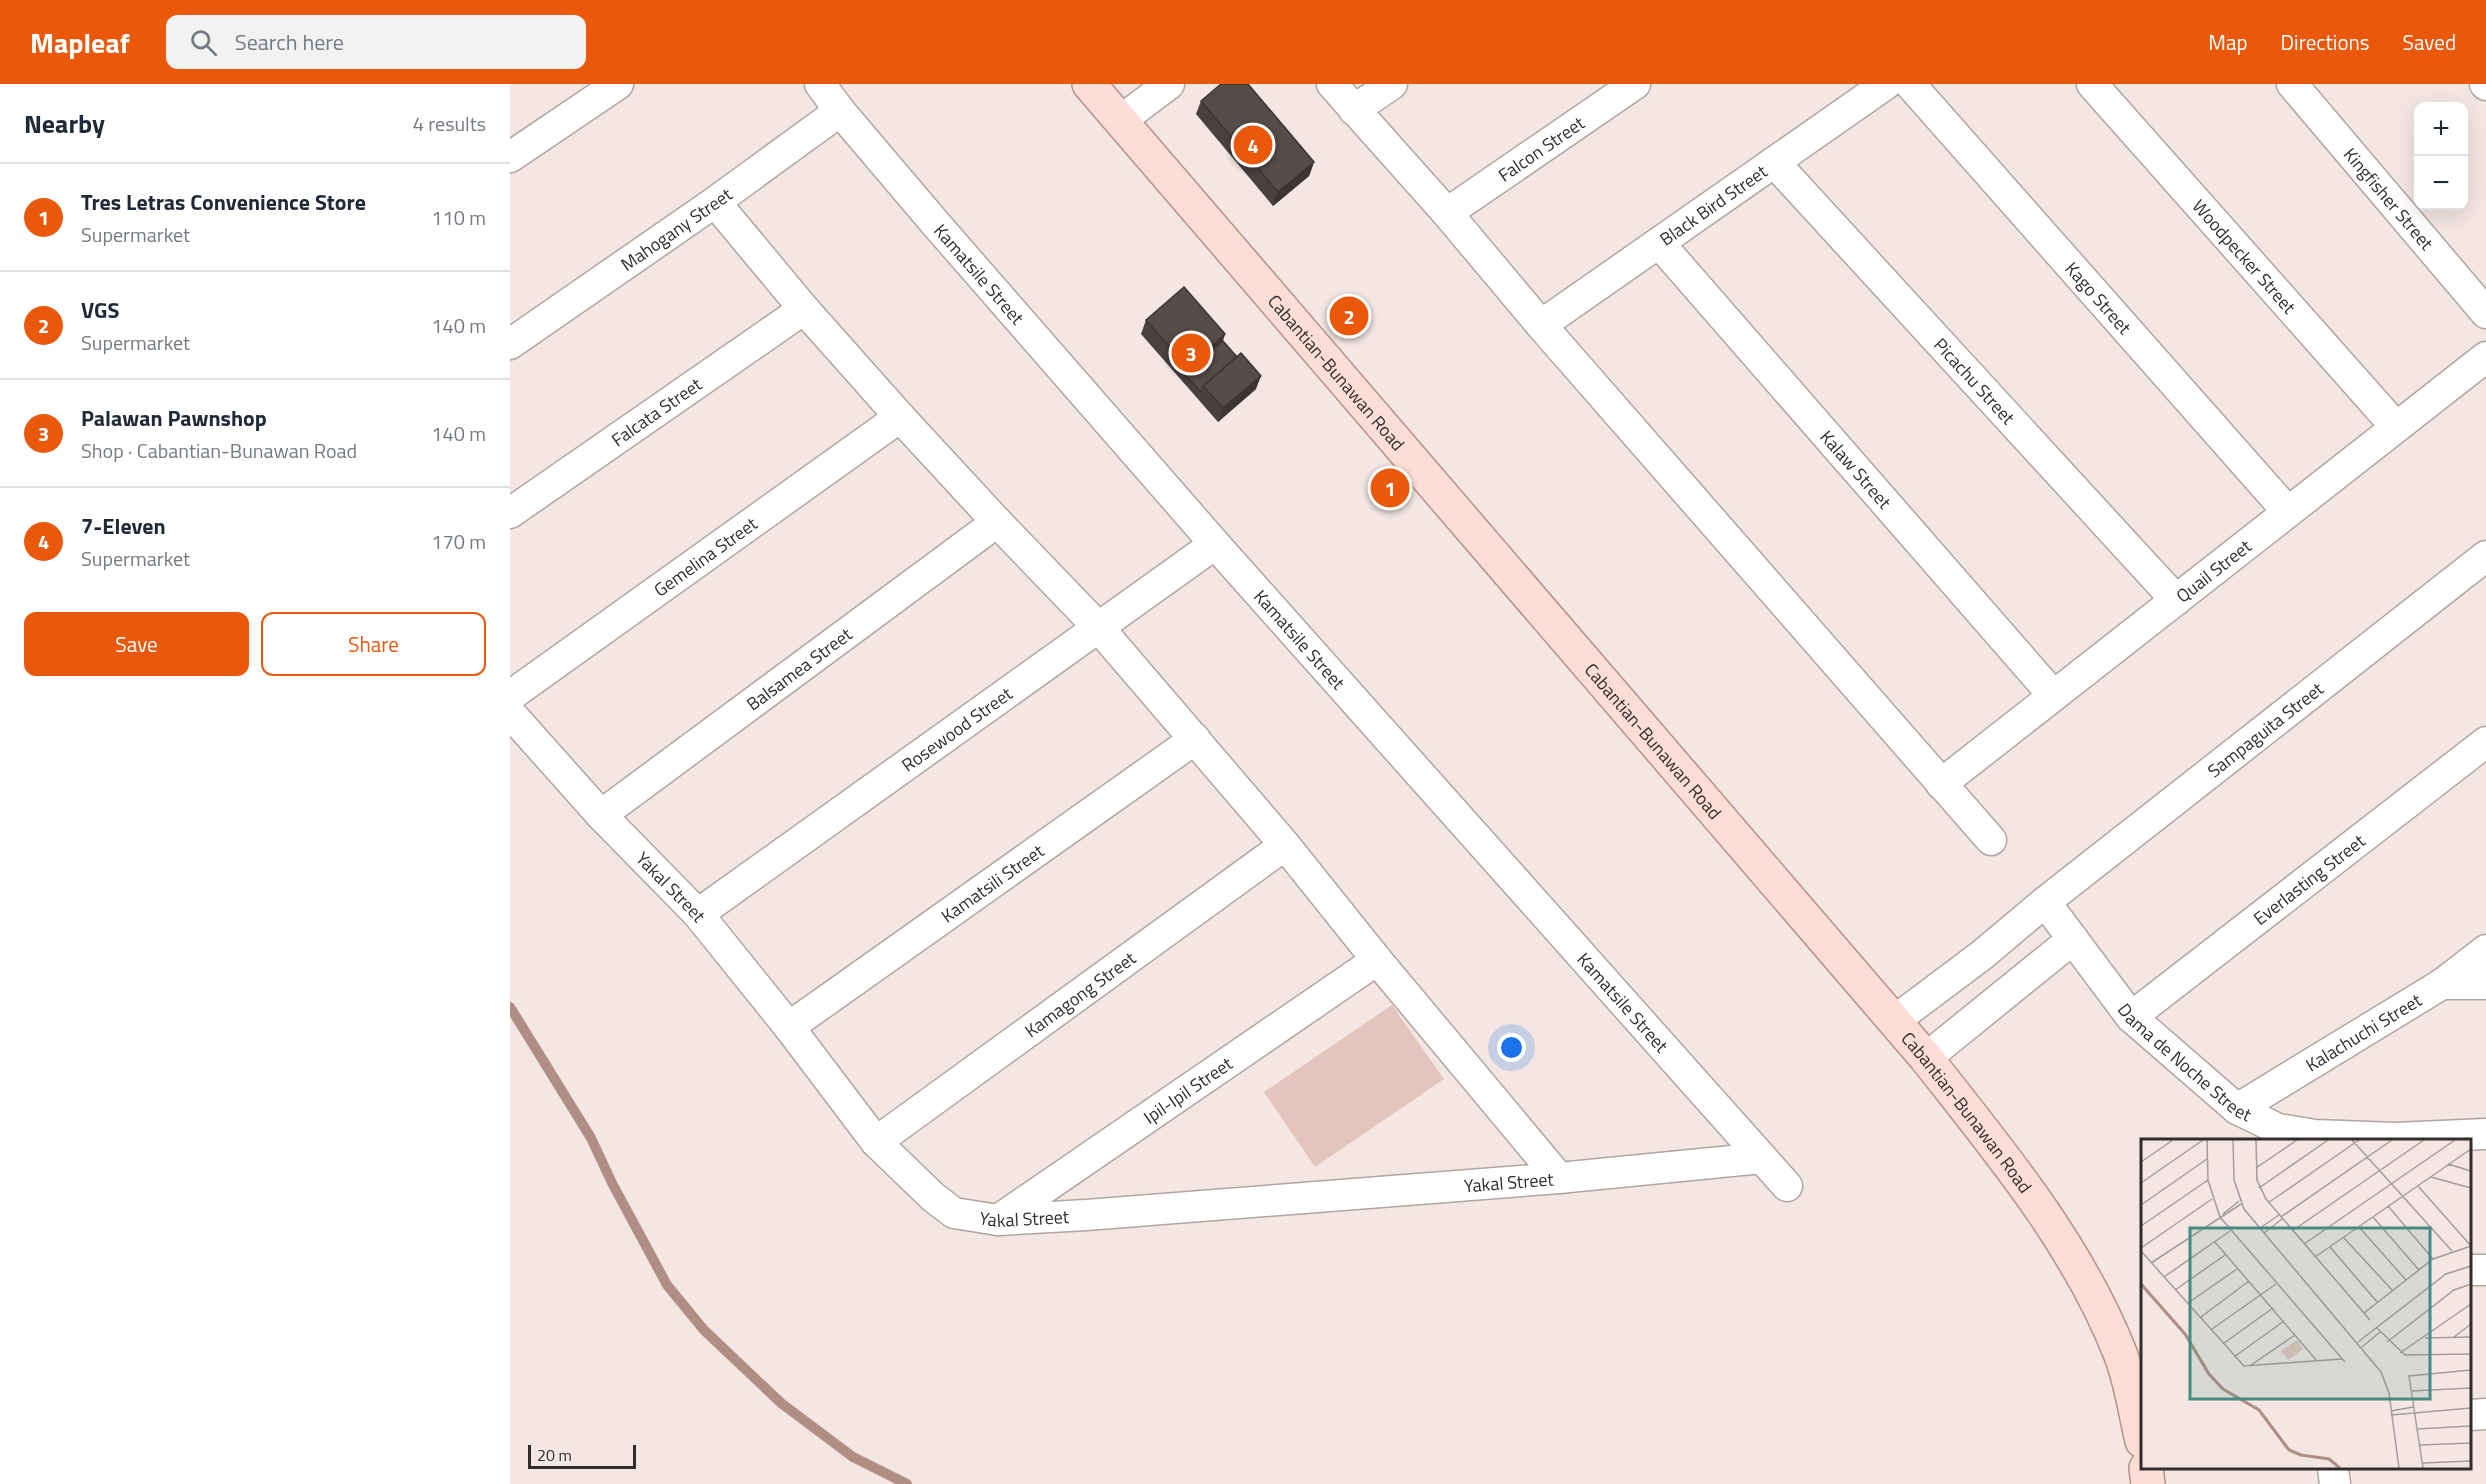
<!DOCTYPE html>
<html lang="en">
<head>
<meta charset="utf-8">
<style>
	:root { --surface:#fff; --page:#f2f2f3; --text:#1f2937; --muted:#747a83; --line:#e0e1e3; --accent:#ea580c }
	body { margin:0; font-family:"Titillium Web",sans-serif; background:var(--page); color:var(--text) }
	.controls { position:absolute; right:18px; top:18px; display:grid; overflow:hidden; border-radius:12px; box-shadow:0 6px 24px #0002 }
	.controls button { width:54px; height:54px; display:grid; place-items:center; padding:0; border:0; border-bottom:2px solid var(--line); background:var(--surface); color:var(--text); font:30px sans-serif }
	.scale { position:absolute; left:18px; bottom:15px; width:108px; box-sizing:border-box; padding-left:6px; border:3px solid #322d2c; border-top:0; font-size:16px; line-height:21px; white-space:nowrap; color:#322d2c; -webkit-text-stroke:4px #f3e6e3; paint-order:stroke }
	.you { position:absolute; left:1002px; top:964px; width:21px; height:21px; margin:-15px; border:4px solid #fff; border-radius:50%; background:#1a73e8; box-shadow:0 0 0 9px #1a73e833 }
	.badge { display:grid; place-items:center; width:39px; height:39px; border-radius:50%; background:var(--accent); color:#fff; font-size:20px; font-weight:700 }
	.pin { position:absolute; translate:-50% -50%; border:3px solid #fff; box-shadow:0 2px 6px #0006 }
	.list { margin:0; padding:0; list-style:none }
	h2 { display:flex; justify-content:space-between; align-items:center; height:78px; margin:0; padding:0 24px; font-size:26px }
	h2 small { font-size:20px; font-weight:400; color:var(--muted) }
	.list li { display:grid; grid-template-columns:39px 1fr auto; gap:18px; align-items:center; box-sizing:border-box; height:108px; padding:0 24px; border-top:2px solid var(--line) }
	.list b { display:block; font-size:22px; white-space:nowrap }
	.list p { margin:0; font-size:20px; white-space:nowrap; color:var(--muted) }
	.list em { font-size:20px; font-style:normal; color:var(--muted) }
	.actions { display:flex; gap:12px; padding:18px 24px }
	.actions a { flex:1; padding:14px 0; border:2px solid var(--accent); border-radius:12px; text-align:center; font-size:21px; color:var(--accent) }
	.actions .main { background:var(--accent); color:#fff }
	.icon { flex:none; width:33px; height:33px; fill:none; stroke:currentColor; stroke-width:2; stroke-linecap:round; stroke-linejoin:round }
	.map { position:relative; flex:none; width:1976px; height:1400px; overflow:hidden }
	header { display:flex; align-items:center; gap:36px; box-sizing:border-box; height:84px; padding:0 30px; background:var(--accent); color:#fff }
	header strong { font-size:28px }
	nav { display:flex; gap:33px; margin-inline-start:auto; font-size:21px }
	.search { width:420px; height:54px; background:var(--page); display:flex; align-items:center; gap:15px; box-sizing:border-box; padding:0 21px; border-radius:12px; color:var(--muted); font-size:22px }
	main { display:flex }
	aside { flex:1; background:var(--surface) }
	.map>svg:first-child { display:block }
	.pitch { fill:#e3c5bd }
	.lines { fill:none; stroke-linecap:round; stroke-linejoin:round }
	.stream { stroke:#b08e84; stroke-width:10 }
	.minor-casing { stroke:#b0a5a1; stroke-width:33 }
	.primary-casing { stroke:#b59288; stroke-width:36 }
	.minor { stroke:#fff; stroke-width:30 }
	.primary { stroke:#fdded6; stroke-width:33 }
	.wall { fill:#4a413f }
	.shaded-wall { fill:#3c3533 }
	.building { fill:#564c49; stroke:#3c3533; stroke-width:1.5 }
	.labels { text-anchor:middle; dominant-baseline:central; stroke-width:6; stroke-linejoin:round; paint-order:stroke }
	.street-label { font-size:18px; fill:#322d2c; stroke:#f3e6e3 }
	.inset-river { fill:none; stroke:#b08e84; stroke-width:3 }
	.inset-road { fill:none; stroke:#a69c9a; stroke-width:1.5 }
	.view { fill:#458b83; fill-opacity:0.15; stroke:#458b83; stroke-width:3 }
	.inset-edge { fill:none; stroke:#322d2c; stroke-width:3 }
</style>
</head>
<body>
<header>
<strong>Mapleaf</strong>
<div class="search"><svg class="icon" aria-label="search" viewBox="0 0 24 24"><circle cx="10" cy="10" r="6"/><path d="M15 15l6 6"/></svg>Search here</div>
<nav><a>Map</a><a>Directions</a><a>Saved</a></nav>
</header>
<main>
<aside>
<h2>Nearby<small>4 results</small></h2>
<ul class="list">
<li><span class="badge">1</span><div><b>Tres Letras Convenience Store</b><p>Supermarket</p></div><em>110 m</em></li>
<li><span class="badge">2</span><div><b>VGS</b><p>Supermarket</p></div><em>140 m</em></li>
<li><span class="badge">3</span><div><b>Palawan Pawnshop</b><p>Shop · Cabantian-Bunawan Road</p></div><em>140 m</em></li>
<li><span class="badge">4</span><div><b>7-Eleven</b><p>Supermarket</p></div><em>170 m</em></li>
</ul>
<div class="actions"><a class="main">Save</a><a>Share</a></div>
</aside>
<div class="map">
<svg width="1976" height="1400" viewBox="0 0 1976 1400">
	<rect width="100%" height="100%" fill="#f3e6e3"/>
	<path class="pitch" d="M882,921L934,995L805,1083L754,1008Z"/>
	<g class="lines">
		<path class="stream" d="M0,923L81,1054L102,1099L157,1201L194,1246L271,1319L343,1373L397,1400"/>
		<defs>
			<g id="minor">
				<path id="s1" d="M310,0L330,27L425,139L705,460L1277,1102"/>
				<path d="M822,0L937,129L1031,241L1481,756"/>
				<path id="s2" d="M1400,0L1778,428"/>
				<path id="s3" d="M1582,0L1886,343"/>
				<path id="s4" d="M1782,0L1976,229"/>
				<path d="M1975,0L1976,1"/>
				<path d="M844,26L882,0"/>
				<path d="M610,37L659,0"/>
				<path d="M0,73L108,0"/>
				<path id="s5" d="M1264,78L1666,516"/>
				<path d="M205,118L294,225L390,333L487,438L589,544L775,761L867,876L1049,1094"/>
				<path id="s6" d="M937,129L1125,0"/>
				<path id="s7" d="M1149,159L1543,611"/>
				<path id="s8" d="M1031,241L1376,0"/>
				<path id="s9" d="M0,260L205,118L330,27"/>
				<path id="s10" d="M0,429L294,225"/>
				<path id="s11" d="M0,612L390,333"/>
				<path id="s12" d="M0,629L91,731L188,830L279,943L366,1058L423,1113L444,1129L488,1136L576,1131L1049,1094L1252,1074"/>
				<path id="s13" d="M1431,700L1976,273"/>
				<path id="s14" d="M91,731L487,438"/>
				<path id="s15" d="M1535,818L1621,933L1727,1025L1768,1045L1805,1051L1885,1054L1976,1050"/>
				<path id="s16" d="M188,830L705,460"/>
				<path d="M1932,900H1976"/>
				<path id="s17" d="M1621,933L1976,658"/>
				<path id="s18" d="M1384,937L1472,871L1535,818L1976,472"/>
				<path id="s19" d="M279,943L685,655"/>
				<path d="M1416,974L1563,855"/>
				<path id="s20" d="M1727,1025L1932,900L1976,866"/>
				<path id="s21" d="M366,1058L775,761"/>
				<path id="s22" d="M488,1136L867,876"/>
				<path d="M1960,1186H1976"/>
				<path d="M1960,1331L1976,1330"/>
				<path d="M1823,1384L1825,1400"/>
			</g>
			<g id="primary">
				<path id="s23" d="M579,0L1416,974C1489,1067 1566,1158 1610,1269C1621,1296 1625,1328 1632,1357"/>
				<path d="M1636,1384L1638,1400"/>
			</g>
		</defs>
		<use href="#minor" class="minor-casing"/>
		<use href="#primary" class="primary-casing"/>
		<use href="#minor" class="minor"/>
		<use href="#primary" class="primary"/>
	</g>
	<path class="wall" d="M691,17L804,78L799,92L763,122L686,30Z
		M636,236L715,250L713,257L746,305L708,338L631,250Z"/>
	<path class="shaded-wall" d="M804,78L799,92L763,122L768,108Z
		M715,250L710,263L674,290L677,283Z
		M751,292L746,305L708,338L713,324Z"/>
	<path class="building" d="M711,0H738L804,78L768,108L691,17Z
		M674,203L715,250L677,283L636,236Z
		M713,257L727,273L693,302L691,308L674,290Z
		M731,269L751,292L713,324L693,302Z"/>
	<g class="labels">
		<g class="street-label">
			<text stroke="none"><textPath href="#s6" startOffset="114">Falcon Street</textPath></text>
			<text stroke="none"><textPath href="#s4" startOffset="150">Kingfisher Street</textPath></text>
			<text stroke="none"><textPath href="#s8" startOffset="210">Black Bird Street</textPath></text>
			<text stroke="none"><textPath href="#s9" startOffset="202">Mahogany Street</textPath></text>
			<text stroke="none"><textPath href="#s3" startOffset="230">Woodpecker Street</textPath></text>
			<text stroke="none"><textPath href="#s1" startOffset="248">Kamatsile Street</textPath></text>
			<text stroke="none"><textPath href="#s2" startOffset="285">Kago Street</textPath></text>
			<text stroke="none"><textPath href="#s23" startOffset="380">Cabantian-Bunawan Road</textPath></text>
			<text stroke="none"><textPath href="#s5" startOffset="297">Picachu Street</textPath></text>
			<text stroke="none"><textPath href="#s10" startOffset="178">Falcata Street</textPath></text>
			<text stroke="none"><textPath href="#s7" startOffset="300">Kalaw Street</textPath></text>
			<text stroke="none"><textPath href="#s11" startOffset="240">Gemelina Street</textPath></text>
			<text stroke="none"><textPath href="#s13" startOffset="346">Quail Street</textPath></text>
			<text stroke="none"><textPath href="#s1" startOffset="734">Kamatsile Street</textPath></text>
			<text stroke="none"><textPath href="#s14" startOffset="246">Balsamea Street</textPath></text>
			<text stroke="none"><textPath href="#s18" startOffset="472">Sampaguita Street</textPath></text>
			<text stroke="none"><textPath href="#s16" startOffset="318">Rosewood Street</textPath></text>
			<text stroke="none"><textPath href="#s23" startOffset="866">Cabantian-Bunawan Road</textPath></text>
			<text stroke="none"><textPath href="#s17" startOffset="225">Everlasting Street</textPath></text>
			<text stroke="none"><textPath href="#s19" startOffset="249">Kamatsili Street</textPath></text>
			<text stroke="none"><textPath href="#s12" startOffset="237">Yakal Street</textPath></text>
			<text stroke="none"><textPath href="#s21" startOffset="252">Kamagong Street</textPath></text>
			<text stroke="none"><textPath href="#s1" startOffset="1220">Kamatsile Street</textPath></text>
			<text stroke="none"><textPath href="#s20" startOffset="148">Kalachuchi Street</textPath></text>
			<text stroke="none"><textPath href="#s15" startOffset="214">Dama de Noche Street</textPath></text>
			<text stroke="none"><textPath href="#s22" startOffset="230">Ipil-Ipil Street</textPath></text>
			<text stroke="none"><textPath href="#s23" startOffset="1352">Cabantian-Bunawan Road</textPath></text>
			<text stroke="none"><textPath href="#s12" startOffset="1227">Yakal Street</textPath></text>
			<text stroke="none"><textPath href="#s12" startOffset="741">Yakal Street</textPath></text>
		</g>
	</g>
	<g transform="translate(1631 1055)">
		<rect width="330" height="330" fill="#f3e6e3"/>
		<path d="M156,201L162,210L147,221L140,212Z" fill="#e3c5bd"/>
		<path class="inset-river" d="M0,145L44,195L68,235L82,250L118,271L148,311L160,316L188,320L199,329"/>
		<path class="inset-road" d="M66,1L67,41L79,78L204,223M92,1L93,41L103,70L240,233L248,254L258,329M115,1L116,41L125,60L229,181M211,1L311,112M0,23L32,1M307,25L330,32M115,29L156,1M290,38L330,49M0,44L62,1M277,47L330,107M118,49L187,1M127,64L218,1M0,66L66,20M247,67L292,120M82,75L98,62M140,78L251,1M232,78L278,131M0,87L67,41M218,88L265,141M119,89L138,76M151,92L283,1M123,94L141,80M203,99L252,152M74,103L176,222M163,105L314,1M189,108L237,164M0,109L71,60M0,112L103,227L201,220M174,118L330,10M10,124L100,65M23,138L89,92M34,151L84,116M47,164L96,130M223,174L292,120L330,107M60,178L108,142M236,189L264,216L330,215M71,190L135,145M313,198L330,185M284,199L330,198M217,203L305,135L330,127M246,203L313,151L330,145M83,204L132,169M221,208L239,193M259,214L330,165M93,218L143,182M110,226L154,196M270,252L330,249M250,272L272,268M250,276L330,269M276,290L330,287M279,306L330,304M282,324L330,322M282,329L268,237L330,231"/>
		<path class="view" d="M49,89H289V260H49Z"/>
		<rect width="330" height="330" class="inset-edge"/>
	</g>
</svg>
<div class="controls">
<button>+</button>
<button>−</button>
</div>
<div class="scale">20 m</div>
<div class="you"></div>
<div class="pin badge" style="left:880px;top:404px">1</div>
<div class="pin badge" style="left:839px;top:232px">2</div>
<div class="pin badge" style="left:681px;top:269px">3</div>
<div class="pin badge" style="left:743px;top:61px">4</div>
</div>
</main>
</body>
</html>
